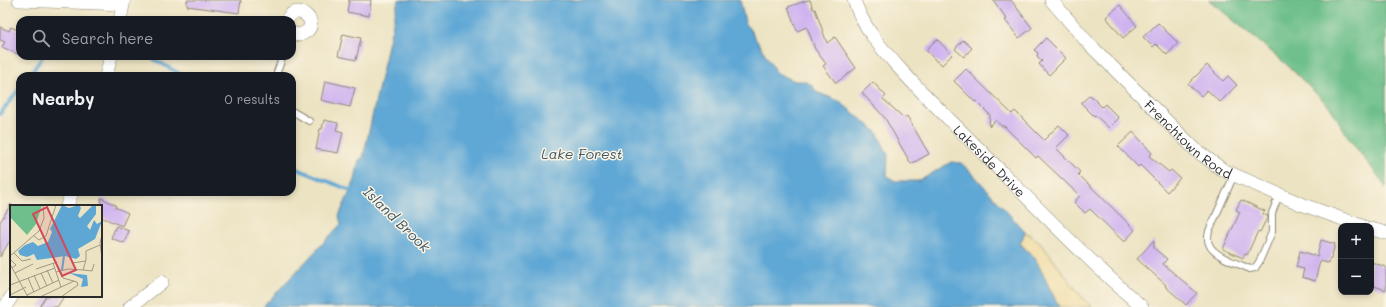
<!DOCTYPE html>
<html lang="en">
<head>
<meta charset="utf-8">
<style>
	:root { --surface:#171b24; --page:#20242c; --text:#f1f3f6; --muted:#9ea1a6; --line:#363941 }
	body { margin:0; font-family:Mali,sans-serif; background:var(--page); color:var(--text) }
	.controls { position:absolute; right:12px; bottom:12px; display:grid; overflow:hidden; border-radius:8px; box-shadow:0 2px 6px #0003 }
	.controls button { width:36px; height:36px; display:grid; place-items:center; padding:0; border:0; border-bottom:1px solid var(--line); background:var(--surface); color:var(--text); font:20px sans-serif }
	.list { margin:0; padding:0; list-style:none }
	h2 { display:flex; justify-content:space-between; align-items:center; height:52px; margin:0; padding:0 16px; font-size:17px }
	h2 small { font-size:13px; font-weight:400; color:var(--muted) }
	.icon { flex:none; width:22px; height:22px; fill:none; stroke:currentColor; stroke-width:2; stroke-linecap:round; stroke-linejoin:round }
	.map { position:relative; flex:none; width:1386px; height:307px; overflow:hidden }
	.search { position:absolute; background:var(--surface); box-shadow:0 2px 6px #0003; left:16px; top:16px; width:280px; height:44px; display:flex; align-items:center; gap:10px; box-sizing:border-box; padding:0 14px; border-radius:12px; color:var(--muted); font-size:15px }
	.panel { position:absolute; background:var(--surface); box-shadow:0 2px 6px #0003; left:16px; top:72px; width:280px; height:124px; border-radius:12px }
	.map>svg:first-child { display:block }
	.forest { fill:#6ebf8b; stroke:#4c755b }
	.sand { fill:#eeda9e; stroke:#8c8264 }
	.water { fill:#5ea7d5; stroke:#446980 }
	.lines { fill:none; stroke-linecap:round; stroke-linejoin:round }
	.stream { stroke:#5ea7d5; stroke-width:3.5 }
	.building { fill:#cfb3f0 }
	.lane-casing { stroke:#8c8776; stroke-width:8 }
	.street-casing { stroke:#8c8776; stroke-width:14 }
	.lane { stroke:#fff; stroke-width:6 }
	.street { stroke:#fff; stroke-width:13 }
	.labels { text-anchor:middle; dominant-baseline:central; stroke-width:3; stroke-linejoin:round; paint-order:stroke }
	.street-label { font-size:13px; fill:#2b2b2b; stroke:#fcf5e5 }
	.water-label { font-size:14px; font-style:italic; fill:#3d5666; stroke:#fcf5e5 }
	.inset-river { fill:none; stroke:#5ea7d5; stroke-width:2 }
	.inset-road { fill:none; stroke:#9f9986; stroke-width:1 }
	.view { fill:#d1495b; fill-opacity:0.15; stroke:#d1495b; stroke-width:2 }
	.inset-edge { fill:none; stroke:#2b2b2b; stroke-width:2 }
</style>
</head>
<body>
<div class="map">
<svg width="1386" height="307" viewBox="0 0 1386 307">
	<rect width="100%" height="100%" fill="#fcf5e5"/>
	<filter id="ink" filterUnits="userSpaceOnUse"><feTurbulence type="fractalNoise" baseFrequency=".025" numOctaves="2"/><feDisplacementMap in="SourceGraphic" scale="8" xChannelSelector="R" yChannelSelector="G"/><feConvolveMatrix kernelMatrix="1 2 1 2 8 2 1 2 1" color-interpolation-filters="sRGB"/></filter>
	<filter id="wash" filterUnits="userSpaceOnUse"><feTurbulence type="fractalNoise" baseFrequency=".012" numOctaves="4" result="noise"/><feDisplacementMap in="SourceGraphic" scale="16" xChannelSelector="R" yChannelSelector="G"/><feGaussianBlur stdDeviation="0.9" result="paint"/><feColorMatrix in="noise" values="0 0 0 0 0 0 0 0 0 0 0 0 0 0 0 0 0 1.4 0 .05"/><feComposite in="paint" operator="in"/></filter>
	<g filter="url(#wash)">
		<rect width="100%" height="100%" fill="#ece3c2"/>
		<path class="forest" d="M1209,0H1386V188L1382,181L1350,140L1330,107L1285,63Z"/>
		<path class="sand" d="M1025,232L1040,242L1080,295L1092,307H1059L1035,258L1020,243Z"/>
		<path class="water" d="M398,0H740L745,22L777,73L795,81H804L812,85L816,92L839,101L877,132L888,155L887,176L895,181H919L951,162L961,163L973,174L1025,232L1020,244L1035,258L1059,307H263L341,224L339,216L355,180L359,160L363,158Z"/>
		<g class="lines">
			<path class="stream" d="M148,56L184,76
				M29,76L43,56
				M0,114L20,88
				M292,167L350,190L353,192"/>
		</g>
		<g id="blocks">
			<path class="building" d="M187,0H241L239,13L187,6Z
				M349,0H371L369,16L347,12Z
				M808,0H810L813,9H815L827,43L835,37L856,68L836,83L823,66L826,64L815,49L807,27L797,31L788,7Z
				M993,0H1011L1032,28L1019,38L1005,20L1007,19Z
				M1120,5L1137,26L1123,38L1106,17Z
				M1158,23L1178,43L1167,55L1156,44L1153,47L1143,37Z
				M0,27L9,31L11,27L20,31V55L2,47L5,42L0,40Z
				M343,34L361,38L356,60L338,56Z
				M1046,38L1066,58L1049,75L1039,64L1042,61L1037,56L1038,53L1034,50Z
				M937,39L952,55L942,65L938,61L937,62L926,50Z
				M963,40L972,48L964,57L955,49Z
				M1207,65L1223,81L1228,76L1237,85L1220,102L1207,90L1201,96L1188,84Z
				M966,69L1012,114L1015,111L1044,140L1059,125L1069,135L1056,148L1080,172L1078,174L1135,230L1124,242L1090,209L1085,213L1074,202L1080,196L1038,156L1036,158L1004,126H1001L996,120L989,127L990,115L976,101L975,102L954,81Z
				M325,81L355,88L350,107L321,100Z
				M873,82L886,96L883,99L904,118L907,116L929,154L911,164L885,118L862,93Z
				M1090,95L1102,107L1105,104L1119,118L1109,128L1095,115L1094,116L1081,103Z
				M324,120L338,123L336,130L343,132L338,153L316,149L320,129H322Z
				M1133,132L1152,153L1149,156L1169,172L1171,170L1180,178L1167,192L1140,165L1138,167L1118,146Z
				M101,198L116,205L115,207L128,213L122,226L101,217Z
				M1241,200L1265,211L1263,214L1268,216L1260,232L1258,231L1247,255L1245,254L1243,258L1223,249L1240,212L1236,210Z
				M11,204V239L0,257V222Z
				M116,226L129,231L124,243L111,238Z
				M1154,240V248L1167,259L1163,264L1197,293L1186,305L1165,286L1166,285L1137,259Z
				M1321,240L1335,244L1331,259L1329,260L1328,263L1320,261L1315,281L1302,277L1304,269L1296,267L1300,251L1317,256Z
				M1371,262L1386,267V290L1371,285Z
				M46,296H64L57,307H39Z"/>
		</g>
	</g>
	<g filter="url(#ink)">
		<use href="#blocks" fill-opacity="0" stroke="#8c8776" stroke-width="1"/>
		<g class="lines">
			<defs>
				<path id="lane" d="M277,76V72L283,56
					M292,111L309,121
					M1234,175L1209,231C1208,235 1207,240 1209,244C1213,256 1239,264 1250,269L1255,268L1259,262L1272,232V213L1279,195"/>
				<g id="street">
					<path d="M19,0L123,4"/>
					<path id="s1" d="M854,0C863,28 882,49 901,70C923,94 947,117 971,141C1027,197 1082,255 1142,307"/>
					<path id="s2" d="M1051,0L1089,44L1197,151L1223,170L1301,204L1362,226"/>
					<path d="M120,20L124,0"/>
					<path d="M287,20C296,0 323,23 304,33C300,36 296,35 292,33"/>
					<path d="M106,76L111,56"/>
					<path d="M67,206L72,192"/>
					<path d="M1371,229L1386,233"/>
					<path d="M5,307L12,296"/>
					<path d="M130,307L162,282"/>
				</g>
			</defs>
			<use href="#lane" class="lane-casing"/>
			<use href="#street" class="street-casing"/>
			<use href="#lane" class="lane"/>
			<use href="#street" class="street"/>
		</g>
	</g>
	<g class="labels">
		<g class="street-label">
			<text stroke="none"><textPath href="#s2" startOffset="196">Frenchtown Road</textPath></text>
			<text stroke="none"><textPath href="#s1" startOffset="212">Lakeside Drive</textPath></text>
		</g>
		<g class="water-label">
			<text x="582" y="153">Lake Forest</text>
			<text transform="translate(397 219) rotate(44)">Island Brook</text>
		</g>
	</g>
	<g transform="translate(10 205)">
		<rect width="92" height="92" fill="#ece3c2"/>
		<path d="M0,0H32L26,19L17,30L0,12Z" fill="#6ebf8b"/>
		<path d="M52,0L59,3L69,0L71,3L68,11L70,13L83,0H86V9L77,21L80,25L84,15L87,19L92,16L85,34L68,44L70,51L66,54L55,51L27,55L24,49L17,52L10,50L8,46L15,40L23,37L28,41L38,37L42,27L40,24ZM59,68L77,70L78,81L71,82L73,74Z" fill="#5ea7d5"/>
		<path class="inset-river" d="M52,65L54,51"/>
		<path class="inset-road" d="M92,30L90,38L92,53M24,31L29,35L36,31L46,0M4,48L12,56L21,54M0,51L29,26L34,13L33,0M0,54L6,60L2,63M43,58L51,82M62,58L76,56M0,59L18,92M26,64L47,57M37,65L43,78M50,65L53,73L67,77L68,80L51,92M73,65L82,66L84,59M46,67L58,64L73,65L76,55V46L90,40M5,68L23,59M31,68L37,81M24,70L30,84M18,73L24,87M0,80L45,63M0,90L16,82M17,90L49,75M30,92L64,76"/>
		<path class="view" d="M37,2L66,65L52,71L23,9Z"/>
		<rect width="92" height="92" class="inset-edge"/>
	</g>
</svg>
<div class="controls">
<button>+</button>
<button>−</button>
</div>
<div class="search"><svg class="icon" aria-label="search" viewBox="0 0 24 24"><circle cx="10" cy="10" r="6"/><path d="M15 15l6 6"/></svg>Search here</div>
<section class="panel">
<h2>Nearby<small>0 results</small></h2>
<ul class="list">
</ul>
</section>
</div>
</body>
</html>
